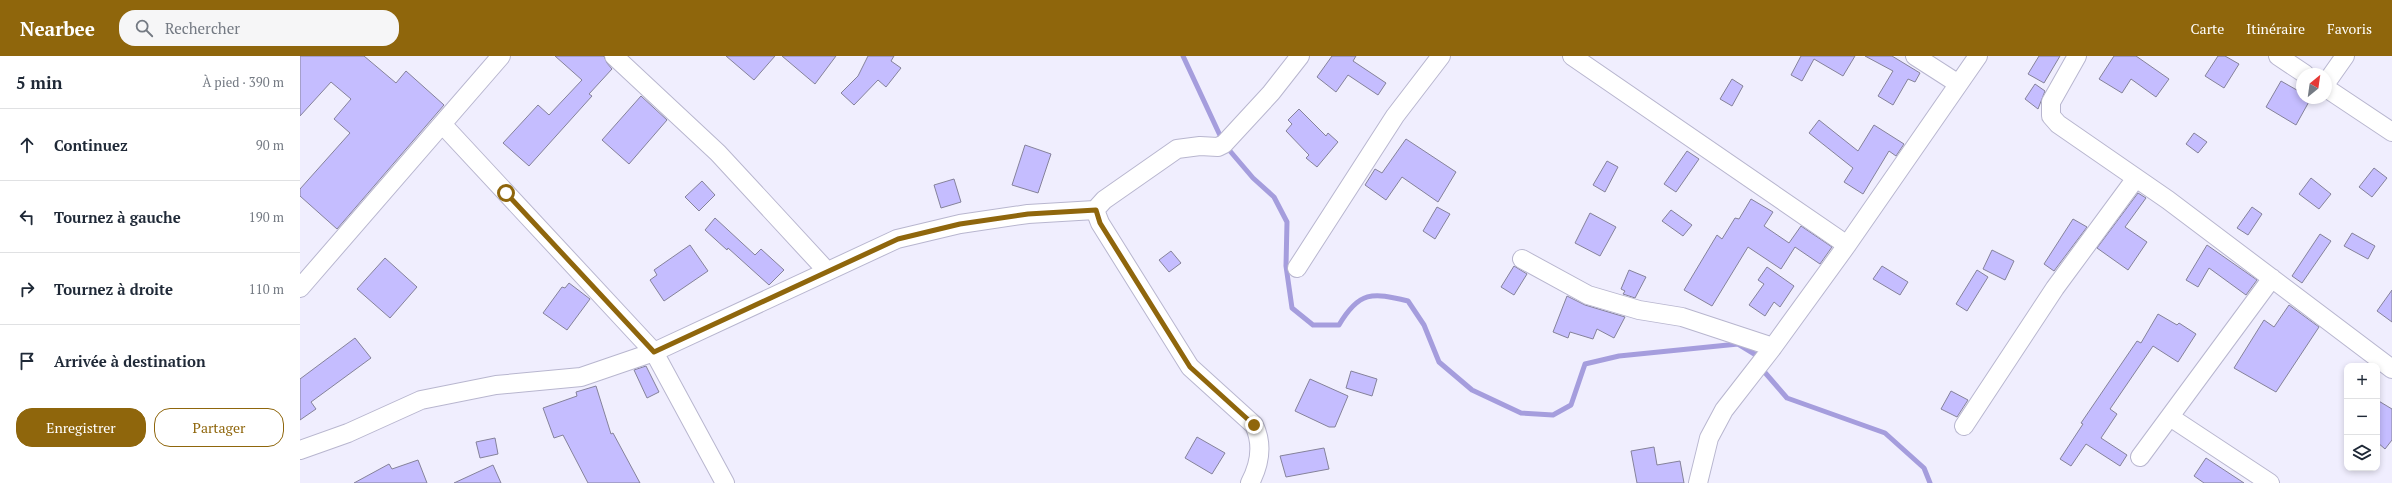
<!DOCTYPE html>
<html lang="fr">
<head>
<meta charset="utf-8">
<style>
	:root { --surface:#fff; --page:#f6f6f7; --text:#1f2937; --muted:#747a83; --line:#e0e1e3; --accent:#8f660c }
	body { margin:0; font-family:"PT Serif",serif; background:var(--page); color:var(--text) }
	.controls { position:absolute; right:12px; bottom:12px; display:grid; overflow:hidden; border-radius:8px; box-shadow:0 2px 6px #0003 }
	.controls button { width:36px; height:36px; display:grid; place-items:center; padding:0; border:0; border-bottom:1px solid var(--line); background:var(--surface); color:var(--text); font:20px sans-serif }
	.compass { position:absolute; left:1996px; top:12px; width:36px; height:36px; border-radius:50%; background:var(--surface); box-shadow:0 2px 6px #0003; rotate:29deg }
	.stop { position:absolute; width:12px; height:12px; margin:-9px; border:3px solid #8f660c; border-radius:50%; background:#fff }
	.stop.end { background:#8f660c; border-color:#fff; box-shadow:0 1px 4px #0008 }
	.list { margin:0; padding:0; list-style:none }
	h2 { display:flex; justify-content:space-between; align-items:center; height:52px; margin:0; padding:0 16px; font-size:17px }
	h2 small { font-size:13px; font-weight:400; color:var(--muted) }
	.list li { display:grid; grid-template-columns:26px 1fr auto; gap:12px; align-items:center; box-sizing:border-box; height:72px; padding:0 16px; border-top:1px solid var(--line) }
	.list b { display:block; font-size:15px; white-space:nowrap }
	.list em { font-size:13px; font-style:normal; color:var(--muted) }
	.actions { display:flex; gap:8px; padding:12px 16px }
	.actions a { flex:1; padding:9px 0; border:1px solid var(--accent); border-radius:16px; text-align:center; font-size:14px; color:var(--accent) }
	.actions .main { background:var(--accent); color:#fff }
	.icon { flex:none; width:22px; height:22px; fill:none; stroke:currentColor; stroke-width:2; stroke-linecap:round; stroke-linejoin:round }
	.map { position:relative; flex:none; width:2092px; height:427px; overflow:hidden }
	header { display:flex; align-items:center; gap:24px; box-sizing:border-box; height:56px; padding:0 20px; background:var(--accent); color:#fff }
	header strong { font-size:19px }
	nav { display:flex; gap:22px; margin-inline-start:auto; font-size:14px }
	.search { width:280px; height:36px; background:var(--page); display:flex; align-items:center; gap:10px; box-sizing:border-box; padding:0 14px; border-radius:16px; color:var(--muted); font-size:15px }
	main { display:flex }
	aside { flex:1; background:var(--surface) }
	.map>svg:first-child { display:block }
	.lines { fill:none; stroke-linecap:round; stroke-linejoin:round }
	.stream { stroke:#a59ddd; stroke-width:5 }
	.building { fill:#c5bdff; stroke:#85829a }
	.street-casing { stroke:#b8b6cf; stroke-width:20 }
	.street { stroke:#fff; stroke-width:18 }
	.route { stroke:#8f660c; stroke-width:5 }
</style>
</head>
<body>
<header>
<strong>Nearbee</strong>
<div class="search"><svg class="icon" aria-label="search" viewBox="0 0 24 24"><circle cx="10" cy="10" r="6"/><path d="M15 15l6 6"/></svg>Rechercher</div>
<nav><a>Carte</a><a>Itinéraire</a><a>Favoris</a></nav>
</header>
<main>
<aside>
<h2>5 min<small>À pied · 390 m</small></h2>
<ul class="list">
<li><svg class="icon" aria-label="ahead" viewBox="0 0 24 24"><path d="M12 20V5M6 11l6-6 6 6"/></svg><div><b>Continuez</b></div><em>90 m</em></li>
<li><svg class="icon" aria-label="left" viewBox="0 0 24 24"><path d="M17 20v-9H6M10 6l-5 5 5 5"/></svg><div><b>Tournez à gauche</b></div><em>190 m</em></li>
<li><svg class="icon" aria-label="right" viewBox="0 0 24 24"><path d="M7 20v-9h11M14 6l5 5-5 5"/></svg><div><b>Tournez à droite</b></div><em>110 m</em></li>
<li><svg class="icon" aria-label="arrive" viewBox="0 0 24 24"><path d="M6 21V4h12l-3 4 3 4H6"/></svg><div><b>Arrivée à destination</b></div></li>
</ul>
<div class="actions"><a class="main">Enregistrer</a><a>Partager</a></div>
</aside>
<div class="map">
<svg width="2092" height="427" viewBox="0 0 2092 427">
	<rect width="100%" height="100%" fill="#f0eefe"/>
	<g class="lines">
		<path class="stream" d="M883,0L924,88L953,122L974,141L987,166L986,210L992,252L1013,269H1039C1059,235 1072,236 1108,245L1124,269L1139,306L1172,334L1221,357L1253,359L1271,349L1285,308L1319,300L1438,288L1456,299L1458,305
			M1461,312L1487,342L1585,377L1624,412L1630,427"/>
	</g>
	<path class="building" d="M0,0H64L96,27L106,15L144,49L37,173L0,140V133L50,77L34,63L51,43L31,26L0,60Z
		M255,0H304L307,7L312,13L289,38L292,40L229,110L203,87L238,49L249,59L282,24Z
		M426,0H475L454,24Z
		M482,0H536L515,28Z
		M568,0H594L591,5L601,12L586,31L578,24L554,49L541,37L558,20Z
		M1032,0H1056L1053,5L1086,27L1078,39L1048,19L1036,36L1017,21Z
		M1501,0H1555L1543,20L1514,3L1502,25L1491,19Z
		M1565,0H1592L1620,17L1615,26L1608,23L1593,49L1578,40L1593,15Z
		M1739,0H1760L1744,27L1728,18Z
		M1814,0H1836L1869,23L1856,41L1831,23L1822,37L1799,23Z
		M1918,0H1925L1939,8L1924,32L1905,20Z
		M1432,23L1443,30L1432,50L1420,43Z
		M1981,25L2002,37V42H2011L1996,69L1966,51Z
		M1735,28L1745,35L1738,53L1725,43Z
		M341,40L367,64L329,108L302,84Z
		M999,53L1026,80L1028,77L1038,86L1017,111L1006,102L1009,99L986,75L992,68L988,64Z
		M1519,64L1558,95L1574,69L1604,88L1596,100L1589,95L1563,138L1544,126L1553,112L1509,77Z
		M1894,77L1907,86L1898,97L1886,88Z
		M1106,83L1156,116L1138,146L1102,121L1086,144L1065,129L1075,113L1082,117Z
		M725,89L751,98L738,137L712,129Z
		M1387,95L1399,103L1376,136L1364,128Z
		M1307,105L1318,111L1305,136L1293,129Z
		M2074,112L2087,122L2072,141L2059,131Z
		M2011,122L2031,138L2019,153L1999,138Z
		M654,123L661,146L641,152L634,129Z
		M402,125L415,139L399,155L385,141Z
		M1838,137L1846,142L1825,171L1847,186L1828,214L1797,192Z
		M1451,143L1473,156L1464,170L1489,187L1501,170L1532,191L1520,208L1495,191L1481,213L1448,191L1412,250L1384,234L1417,179L1422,183L1435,162L1439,163Z
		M1137,151L1150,158L1135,183L1123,175Z
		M1952,151L1962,158L1948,179L1937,172Z
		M1371,154L1392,169L1383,180L1362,165Z
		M1290,157L1316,171L1300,200L1275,187Z
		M415,162L455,199L461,193L484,214L469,229L428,192L427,194L405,174Z
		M1773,163L1787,171L1754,215L1744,208Z
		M2052,177L2075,190L2068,203L2044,190Z
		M2020,178L2031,185L2002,227L1992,220Z
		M390,189L408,215L364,245L350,224L357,219L354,214Z
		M1907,189L1957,224L1946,239L1909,212L1898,231L1886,224Z
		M1692,194L1714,205L1705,224L1683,213Z
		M871,195L881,207L869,216L859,204Z
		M85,202L117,231L90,262L57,233Z
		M1214,210L1227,218L1214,239L1201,231Z
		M1582,210L1608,226L1600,239L1573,223Z
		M1467,211L1494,230L1480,251L1474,246L1465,260L1449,249L1464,228L1458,224Z
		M1329,214L1346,221L1335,242L1323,238L1325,235L1321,233Z
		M1677,214L1688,221L1667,255L1656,248Z
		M269,227L290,243L267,274L243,257L262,231L265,232Z
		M2092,234V266L2077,255Z
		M1267,240L1285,249L1325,261L1314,282L1297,273L1293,283L1270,276L1268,282L1253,276Z
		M1989,249L2019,271L1976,336L1934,312L1964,264L1974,271Z
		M1858,258L1877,269L1879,267L1896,278L1878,306L1853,290L1810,353L1817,358L1801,382L1827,399L1820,410L1786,388L1771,410L1760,403L1783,368L1781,367L1837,285L1841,287Z
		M55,282L71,302L11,346L16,353L0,364V323Z
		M346,310L359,336L347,342L334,314Z
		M1051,315L1077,323L1072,340L1046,332Z
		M1010,323L1048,340L1035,371H1029L995,355Z
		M296,330L311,378L313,377L340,427H288L263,379L254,382L243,352L277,340L276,336Z
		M1651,335L1668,344L1657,361L1641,353Z
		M2077,344L2092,353V384L2085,393L2077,386Z
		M897,381L925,397L912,418L885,402Z
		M195,382L198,398L180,402L176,386Z
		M1354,391L1357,409L1380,405L1384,427H1337L1331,395Z
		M1024,392L1029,413L986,421L980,400Z
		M1906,402L1944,427H1904L1894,420Z
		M118,404L127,427H54L89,408L92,413Z
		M193,409L201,427H154Z"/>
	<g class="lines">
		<defs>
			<path id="street" d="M314,0L418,97L527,215
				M1272,0L1547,189
				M1615,0L1657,27
				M1777,0L1751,46V60L1758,68L1868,144L2092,313
				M1978,0L2005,18
				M2026,27L2045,0
				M2026,32L2092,76
				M1222,203L1288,239L1339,254L1382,261L1473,291
				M997,212L1095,60L1141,0
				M0,232L201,0
				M1870,361L1970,427
				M1664,370L1755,232L1836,122
				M0,394L48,377L121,344L196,329L281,321L354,296L143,69
				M1840,401L1972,222
				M425,427L354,296L597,183L660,168L728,158L795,154
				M950,427C960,408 963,388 954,369L890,311L800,167L795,154L804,144L877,93L900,90L918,91L924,88L971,37L1000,0
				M1398,427L1409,382L1424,354L1473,291L1547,189L1678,0"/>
		</defs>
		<use href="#street" class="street-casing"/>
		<use href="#street" class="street"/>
	</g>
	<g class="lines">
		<path class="route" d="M206,137L354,296L598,183L660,168L728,158L796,154L800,167L890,311L954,369"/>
	</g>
</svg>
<div class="controls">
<button>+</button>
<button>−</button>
<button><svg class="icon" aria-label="layers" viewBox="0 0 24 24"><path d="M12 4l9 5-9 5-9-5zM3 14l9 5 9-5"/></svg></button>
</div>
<svg class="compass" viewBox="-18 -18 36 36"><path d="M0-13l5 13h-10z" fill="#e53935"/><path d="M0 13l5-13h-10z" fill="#747a83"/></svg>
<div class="stop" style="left:206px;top:137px"></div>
<div class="stop end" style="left:954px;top:369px"></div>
</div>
</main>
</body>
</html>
